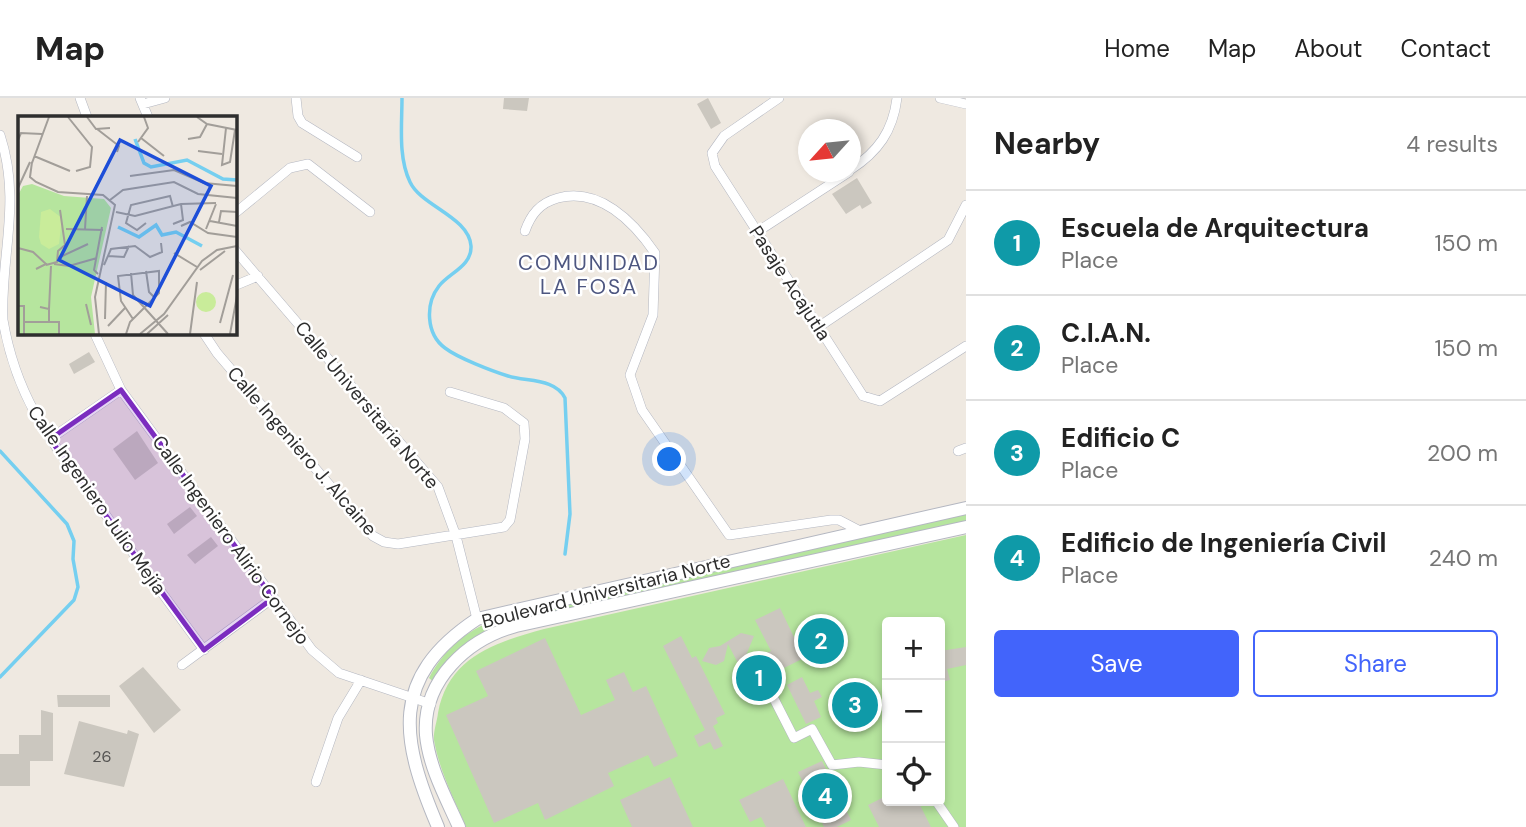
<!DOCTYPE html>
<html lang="en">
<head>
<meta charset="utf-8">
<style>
	:root { --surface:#fff; --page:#f2f2f2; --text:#222; --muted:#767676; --line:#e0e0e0; --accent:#4264fb }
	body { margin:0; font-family:"DM Sans",sans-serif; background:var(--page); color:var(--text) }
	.controls { position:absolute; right:21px; bottom:21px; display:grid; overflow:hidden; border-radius:7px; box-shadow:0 4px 10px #0003 }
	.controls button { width:63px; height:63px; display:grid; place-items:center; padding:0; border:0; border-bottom:2px solid var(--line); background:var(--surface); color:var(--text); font:35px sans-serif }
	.compass { position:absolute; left:798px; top:21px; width:63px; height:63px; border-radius:50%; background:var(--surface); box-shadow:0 4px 10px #0003; rotate:243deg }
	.you { position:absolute; left:670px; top:362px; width:24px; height:24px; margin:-18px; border:5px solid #fff; border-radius:50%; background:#1a73e8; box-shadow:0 0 0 10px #1a73e833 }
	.badge { display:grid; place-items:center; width:46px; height:46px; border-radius:50%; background:var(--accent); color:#fff; font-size:23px; font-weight:700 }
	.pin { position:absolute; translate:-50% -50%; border:4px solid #fff; box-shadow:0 2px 7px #0006 }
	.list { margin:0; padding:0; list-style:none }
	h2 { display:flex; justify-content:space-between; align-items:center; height:91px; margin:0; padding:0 28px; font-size:30px }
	h2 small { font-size:23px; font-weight:400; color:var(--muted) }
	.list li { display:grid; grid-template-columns:46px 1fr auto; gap:21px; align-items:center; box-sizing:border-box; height:105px; padding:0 28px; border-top:2px solid var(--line) }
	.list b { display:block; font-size:26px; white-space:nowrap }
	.list p { margin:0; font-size:23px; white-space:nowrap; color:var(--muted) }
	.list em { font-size:23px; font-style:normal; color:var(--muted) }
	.actions { display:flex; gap:14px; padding:21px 28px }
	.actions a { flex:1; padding:16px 0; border:2px solid var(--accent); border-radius:7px; text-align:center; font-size:24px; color:var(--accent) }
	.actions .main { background:var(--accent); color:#fff }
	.icon { flex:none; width:38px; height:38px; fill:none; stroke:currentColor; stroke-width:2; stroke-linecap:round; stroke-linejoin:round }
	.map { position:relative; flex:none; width:966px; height:729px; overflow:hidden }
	header { display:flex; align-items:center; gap:42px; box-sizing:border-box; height:98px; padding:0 35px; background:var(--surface); border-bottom:2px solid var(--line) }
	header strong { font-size:33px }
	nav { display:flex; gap:38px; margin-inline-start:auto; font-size:24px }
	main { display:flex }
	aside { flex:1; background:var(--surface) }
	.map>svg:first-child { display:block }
	.green { fill:#b6e59e; fill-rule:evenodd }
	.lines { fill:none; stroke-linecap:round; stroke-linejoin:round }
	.stream { stroke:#75cff0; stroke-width:3.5 }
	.building { fill:#cbc7bf }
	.street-casing { stroke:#b4b7c1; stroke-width:10 }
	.secondary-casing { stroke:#b4b7c1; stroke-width:14 }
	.street { stroke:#fff; stroke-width:9 }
	.secondary { stroke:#fff; stroke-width:12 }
	.marked { fill:#7b2cbf; fill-opacity:0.2; stroke:#7b2cbf; stroke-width:5; stroke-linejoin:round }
	.labels { text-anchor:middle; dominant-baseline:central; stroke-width:5; stroke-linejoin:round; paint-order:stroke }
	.number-label { font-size:16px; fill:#555452 }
	.street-label { font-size:19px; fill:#2e2e2e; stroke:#fff }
	.neighbourhood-label { font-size:21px; letter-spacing:2px; fill:#4d5680; stroke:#fff }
	.inset-river { fill:none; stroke:#75cff0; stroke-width:3.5 }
	.inset-road { fill:none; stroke:#a29e99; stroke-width:2 }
	.view { fill:#1d4ed8; fill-opacity:0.15; stroke:#1d4ed8; stroke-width:3.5 }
	.inset-edge { fill:none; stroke:#2e2e2e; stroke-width:3.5 }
</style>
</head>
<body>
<header>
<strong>Map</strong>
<nav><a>Home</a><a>Map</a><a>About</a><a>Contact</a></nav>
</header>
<main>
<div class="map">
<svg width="966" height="729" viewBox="0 0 966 729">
	<rect width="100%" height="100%" fill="#efe9e1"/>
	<path class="green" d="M966,415V424L490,532L460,550L435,585L429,580C444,552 465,533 495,522Z
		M966,437V729H466C454,701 439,672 434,642C433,634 437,624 438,615C448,559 496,544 544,531ZM887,524H940V703H887Z"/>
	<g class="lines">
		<path class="stream" d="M402,0C402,27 398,59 410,84C421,108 469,119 471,148C472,168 449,175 439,188C425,206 426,236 445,250C458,260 492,273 508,278C527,284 555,280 565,300L570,416L565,456
			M0,353L67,426L74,443L73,461L78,489L74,502L0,579"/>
	</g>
	<path class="building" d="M504,0H529L527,13L503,11Z
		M708,0L721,25L711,31L697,6Z
		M857,80L872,105L862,111L860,107L846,116L832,96Z
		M89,254L95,264L74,276L69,266Z
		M137,333L158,365L135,382L113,351Z
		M190,409L197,418L174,436L167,426Z
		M211,439L218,448L195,466L187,457Z
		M780,510L804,560L770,577L778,591L767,589L765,598L757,602L728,546L724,563L716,567L702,563L709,550L720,548L741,535L754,538L742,567L771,553L755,522Z
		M822,528L833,552L821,558L809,534Z
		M681,538L692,560L696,558L725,616L716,620L718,625L713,628L723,648L714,652L710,644L699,649L694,638L705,632L663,548Z
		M545,540L581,617L615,602L606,582L624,574L633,594L646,588L678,658L654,669L648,657L608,675L614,688L545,722L538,705L494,725L446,617L488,598L476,573Z
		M966,549V567L947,571L950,582L940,584V553Z
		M143,569L181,612L154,635L119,588Z
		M802,579L810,595L818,592L822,599L814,603L821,619L806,626L787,587Z
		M852,585L860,601L868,597L872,605L864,609L872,624L856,632L837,592Z
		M57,597H110V609H58Z
		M41,612L53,615V663H30V688H0V656H19V637H41Z
		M79,623L127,636L128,632L139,636L124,689L64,676Z
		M822,663L851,722L837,729H824L798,674Z
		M670,679L693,729H632L620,702Z
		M783,681L806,729H766L761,719L750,724L739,702Z
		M882,700L918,703L931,729H879L868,707Z"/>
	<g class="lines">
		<defs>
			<path id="street" d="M80,0L87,19
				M140,0L148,19
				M296,0L298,18L302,25L357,59
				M779,0L724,38L712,55L715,68L863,298L880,303L966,248
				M940,0L966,6
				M143,6L165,0
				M0,37C22,104 0,159 3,222C17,305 55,348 103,413C136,460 170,506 204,552
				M850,72C878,54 893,33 897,0
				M234,116L290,70L308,66L370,114
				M525,133C531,116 540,105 558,100C599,89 633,123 655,155L653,217L630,277L642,312L729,437L831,422H839L860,433
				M757,134L849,74
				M234,151L438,389L456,438L477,521
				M234,188L258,178
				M820,228L948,142L966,107
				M94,234L121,292L312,552L339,575L431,606
				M203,234L217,255L373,438L384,444L398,446L504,429L510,422L525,341L524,325L504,310L450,294
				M50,341L121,292
				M958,353L966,350
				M182,567L273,500
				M771,595L794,640L812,631L832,667L859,664L887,667
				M316,684L338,620L361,582
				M936,703L954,729"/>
			<path id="secondary" d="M438,729C401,642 388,580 477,521L966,410
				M459,729C446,700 429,669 426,637C422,582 468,541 516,528L966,429"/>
		</defs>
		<use href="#street" class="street-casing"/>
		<use href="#secondary" class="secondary-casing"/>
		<use href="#street" class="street"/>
		<use href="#secondary" class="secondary"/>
	</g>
	<path class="marked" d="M121,292L273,500L204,552L50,341Z"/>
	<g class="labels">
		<g class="number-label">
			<text x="102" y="658">26</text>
		</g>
		<g class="street-label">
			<text transform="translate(790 185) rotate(57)">Pasaje Acajutla</text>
			<text transform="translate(367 307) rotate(50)">Calle Universitaria Norte</text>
			<text transform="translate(302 353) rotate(49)">Calle Ingeniero J. Alcaine</text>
			<text transform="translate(97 402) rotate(55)">Calle Ingeniero Julio Mejía</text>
			<text transform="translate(231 442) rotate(54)">Calle Ingeniero Alirio Cornejo</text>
			<text transform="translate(606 493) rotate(-14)">Boulevard Universitaria Norte</text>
		</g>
		<g class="neighbourhood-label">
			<text x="589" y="165">COMUNIDAD<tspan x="589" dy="24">LA FOSA</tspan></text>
		</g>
	</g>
	<g transform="translate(18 18)">
		<rect width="219" height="219" fill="#efe9e1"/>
		<path d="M14,68L46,80L86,83L93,92L73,181L77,218H0V79L5,70Z" fill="#b6e59e"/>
		<path d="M32,93L44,102L41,128L31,133L23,128L21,121L23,96ZM178 186a10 10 0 1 1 20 0a10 10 0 1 1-20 0Z" fill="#c9ec9a"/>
		<path class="inset-river" d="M117,23L126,47L133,51L169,44L205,63L219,64M100,111L121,121L138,109L144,119L158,116L184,130"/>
		<path class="inset-road" d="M50,1L74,31L72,51L58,55M69,1L78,13L92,12M179,1L189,8L219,14M208,12L204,49L212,46L217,14M79,13L101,30L99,36M123,22L146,40M170,23L182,21L189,8M0,24L3,17L24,18M120,26L130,12L126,1M180,35L204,38M16,40L52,55M14,46L12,61L18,66L40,76L85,79L97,89L77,181L81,218M14,47L31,1M112,60L156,54L186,67L219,70M0,72L12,46M92,84L105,74L156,66L180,78L219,82M98,96L117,100L163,88L198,87M192,105L219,110M201,106L203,95L219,96M128,107L119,114L108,107L113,89L152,80L155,91M155,108L165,104L163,88M163,110L172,106L190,117L219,121M48,113L85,114M67,113L69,80M188,113L198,88M0,132L15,136L28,148L18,153M156,137L179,151M90,140L106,141L111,130M40,142L70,128M36,148L51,150L79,142M28,149L39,146L40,135L47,129L42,94M86,149L93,133L117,130L132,141L144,136L143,127M182,154L207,135M128,155L131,176L137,182M113,157L115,179L150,218M80,158L76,154L84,111M68,188L73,209M0,190H6V206M22,191L31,193V206M31,193L33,150M87,203L88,166M202,207L215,159M90,210L107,192M6,218V206H41V218M108,218L112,206L141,177V155L100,160L103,185L115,203M122,218L146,198L184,145L199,134L219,130M129,218L150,199M172,218L179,166M212,218L219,180"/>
		<path class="view" d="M102,24L193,70L132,190L41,144Z"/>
		<rect width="219" height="219" class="inset-edge"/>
	</g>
</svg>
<div class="controls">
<button>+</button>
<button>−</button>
<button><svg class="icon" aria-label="locate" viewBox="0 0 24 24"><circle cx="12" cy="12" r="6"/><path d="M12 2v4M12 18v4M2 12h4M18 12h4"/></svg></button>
</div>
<svg class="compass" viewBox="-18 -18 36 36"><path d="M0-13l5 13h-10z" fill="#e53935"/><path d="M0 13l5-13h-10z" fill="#767676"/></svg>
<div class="you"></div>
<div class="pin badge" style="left:759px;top:580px;background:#0f9aa8">1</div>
<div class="pin badge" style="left:821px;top:543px;background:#0f9aa8">2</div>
<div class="pin badge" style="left:855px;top:607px;background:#0f9aa8">3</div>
<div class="pin badge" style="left:825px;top:698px;background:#0f9aa8">4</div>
</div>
<aside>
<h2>Nearby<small>4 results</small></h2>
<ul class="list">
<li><span class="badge" style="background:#0f9aa8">1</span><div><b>Escuela de Arquitectura</b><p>Place</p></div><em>150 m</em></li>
<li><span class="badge" style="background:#0f9aa8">2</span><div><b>C.I.A.N.</b><p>Place</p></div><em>150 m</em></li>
<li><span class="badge" style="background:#0f9aa8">3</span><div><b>Edificio C</b><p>Place</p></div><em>200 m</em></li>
<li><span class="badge" style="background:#0f9aa8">4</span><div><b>Edificio de Ingeniería Civil</b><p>Place</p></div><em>240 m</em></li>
</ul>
<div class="actions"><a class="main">Save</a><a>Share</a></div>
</aside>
</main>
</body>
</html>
